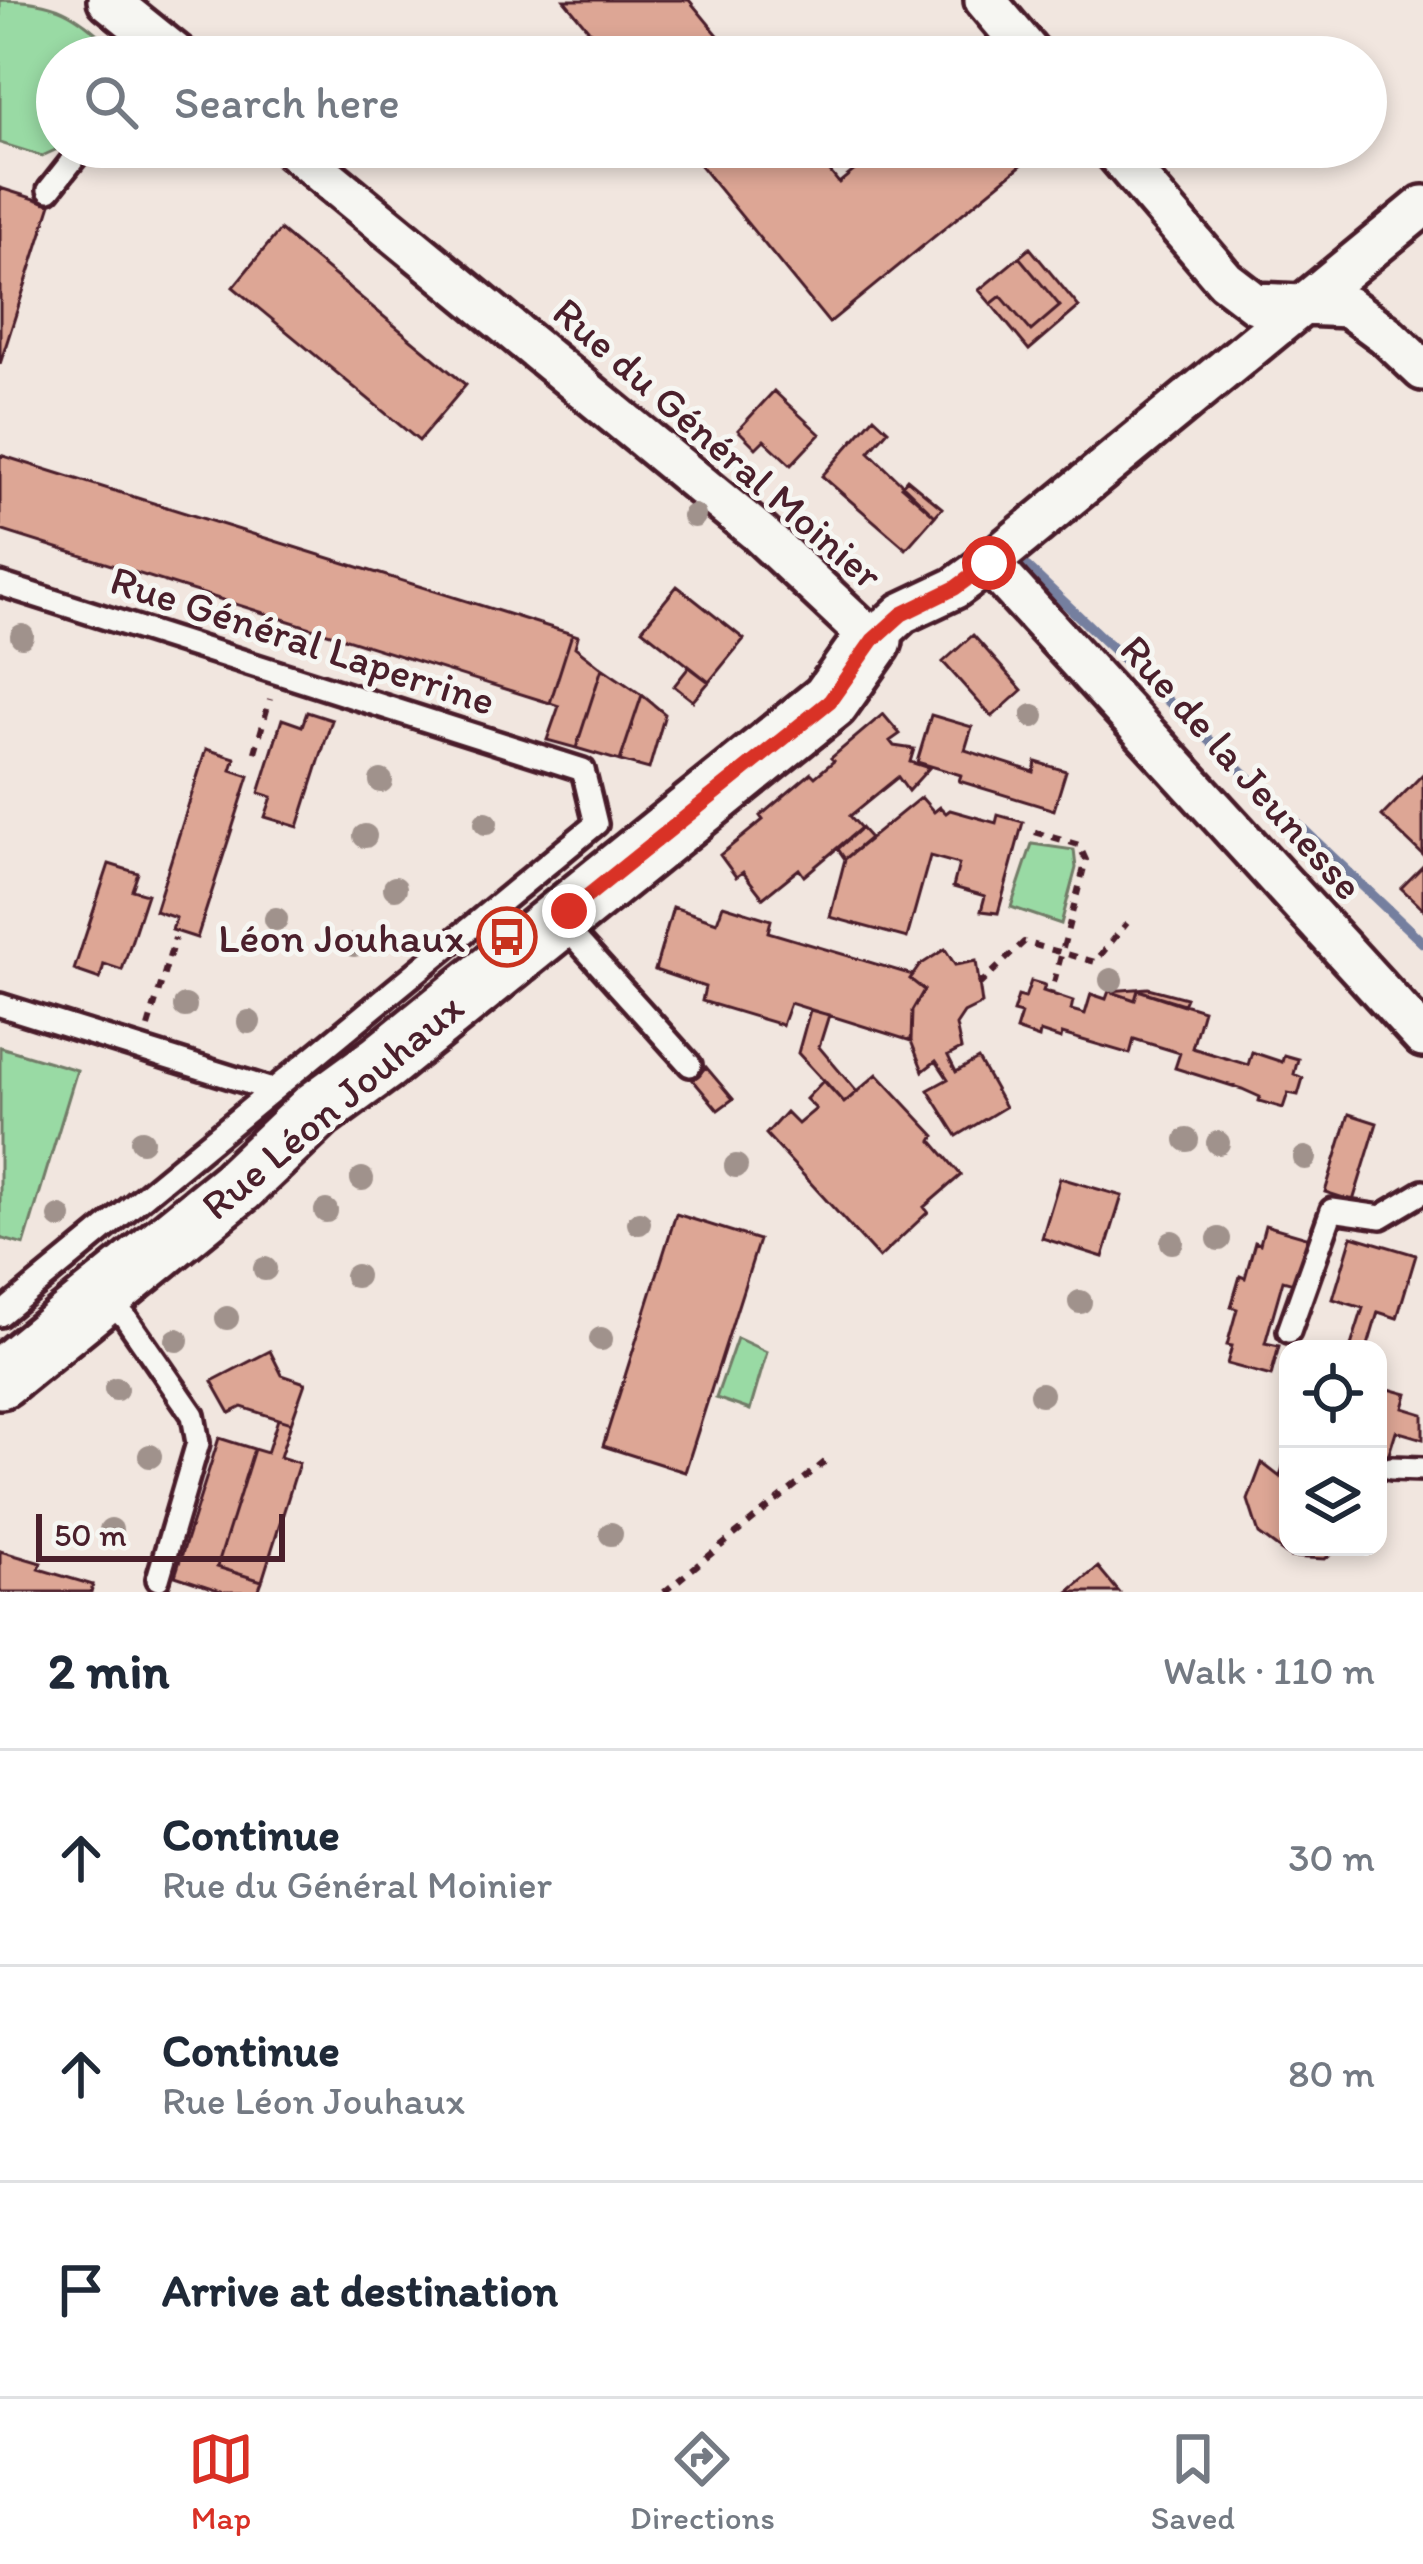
<!DOCTYPE html>
<html lang="en">
<head>
<meta charset="utf-8">
<style>
	:root { --surface:#fff; --page:#f2f2f3; --text:#1f2937; --muted:#747a83; --line:#e0e1e3; --accent:#d93025 }
	body { margin:0; font-family:Itim,sans-serif; background:var(--page); color:var(--text) }
	.controls { position:absolute; right:36px; bottom:36px; display:grid; overflow:hidden; border-radius:24px; box-shadow:0 6px 18px #0003 }
	.controls button { width:108px; height:108px; display:grid; place-items:center; padding:0; border:0; border-bottom:3px solid var(--line); background:var(--surface); color:var(--text); font:60px sans-serif }
	.scale { position:absolute; left:36px; bottom:30px; width:249px; box-sizing:border-box; padding-left:12px; border:6px solid #4a1f2b; border-top:0; font-size:33px; line-height:42px; white-space:nowrap; color:#4a1f2b; -webkit-text-stroke:9px #f6f6f2; paint-order:stroke }
	.stop { position:absolute; width:36px; height:36px; margin:-27px; border:9px solid #d93025; border-radius:50%; background:#fff }
	.stop.end { background:#d93025; border-color:#fff; box-shadow:0 3px 12px #0008 }
	.list { margin:0; padding:0; list-style:none }
	h2 { display:flex; justify-content:space-between; align-items:center; height:156px; margin:0; padding:0 48px; font-size:51px }
	h2 small { font-size:39px; font-weight:400; color:var(--muted) }
	.list li { display:grid; grid-template-columns:78px 1fr auto; gap:36px; align-items:center; box-sizing:border-box; height:216px; padding:0 48px; border-top:3px solid var(--line) }
	.list b { display:block; font-size:45px; white-space:nowrap }
	.list p { margin:0; font-size:39px; white-space:nowrap; color:var(--muted) }
	.list em { font-size:39px; font-style:normal; color:var(--muted) }
	.icon { flex:none; width:66px; height:66px; fill:none; stroke:currentColor; stroke-width:2; stroke-linecap:round; stroke-linejoin:round }
	.map { position:relative; flex:none; width:1423px; height:1592px; overflow:hidden }
	.search { position:absolute; background:var(--surface); box-shadow:0 6px 18px #0003; left:36px; right:36px; top:36px; height:132px; display:flex; align-items:center; gap:30px; box-sizing:border-box; padding:0 42px; border-radius:66px; color:var(--muted); font-size:45px }
	.sheet { height:804px; background:var(--surface) }
	nav { display:flex; justify-content:space-around; align-items:center; box-sizing:border-box; height:168px; border-top:3px solid var(--line); background:var(--surface); font-size:33px; color:var(--muted) }
	nav a { display:grid; justify-items:center; gap:6px }
	nav .on { color:var(--accent) }
	.map>svg:first-child { display:block }
	.green { fill:#99daa4; stroke:#727c68; stroke-width:3 }
	.lines { fill:none; stroke-linecap:round; stroke-linejoin:round }
	.stream { stroke:#757f9f; stroke-width:10 }
	.building { fill:#dda695; stroke:#4a1f2b; stroke-width:3 }
	.lane-casing { stroke:#4a1f2b; stroke-width:30 }
	.street-casing { stroke:#4a1f2b; stroke-width:48 }
	.secondary-casing { stroke:#4a1f2b; stroke-width:66 }
	.path { stroke:#4a1f2b; stroke-width:6; stroke-dasharray:9 9; stroke-linecap:butt }
	.lane { stroke:#f6f6f2; stroke-width:21 }
	.street { stroke:#f6f6f2; stroke-width:39 }
	.secondary { stroke:#f6f6f2; stroke-width:57 }
	.tree { fill:#a0928c }
	.route { stroke:#d93025; stroke-width:15 }
	.labels { text-anchor:middle; dominant-baseline:central; stroke-width:10; stroke-linejoin:round; paint-order:stroke }
	.street-label { font-size:42px; fill:#4a1f2b; stroke:#f6f6f2 }
	.poi-label { font-size:42px; fill:#4a1f2b; stroke:#f6f6f2; text-anchor:end }
</style>
</head>
<body>
<div class="map">
<svg width="1423" height="1592" viewBox="0 0 1423 1592">
	<rect width="100%" height="100%" fill="#f1e6df"/>
	<filter id="ink" filterUnits="userSpaceOnUse"><feTurbulence type="fractalNoise" baseFrequency=".00833" numOctaves="2"/><feDisplacementMap in="SourceGraphic" scale="24" xChannelSelector="R" yChannelSelector="G"/><feConvolveMatrix kernelMatrix="1 2 1 2 8 2 1 2 1" color-interpolation-filters="sRGB"/></filter>
	<g filter="url(#ink)">
		<path class="green" d="M0,0C65,0 77,17 124,57H57V147H62L42,156L0,143Z
			M1032,844L1074,850L1076,868L1061,924L1011,907Z
			M0,1047L77,1070L24,1245L0,1238Z
			M737,1338L767,1352L750,1410L716,1398Z"/>
		<g class="lines">
			<path class="stream" d="M1027,567L1423,943"/>
		</g>
		<path class="building" d="M564,0H689L736,57H611Z
			M685,147H810L839,183L883,147L1041,149L829,323Z
			M0,188L51,204L0,364Z
			M280,230L466,385L419,441L233,287Z
			M1030,248L1079,307L1029,350L991,304L1001,296L1031,331L1060,306L1019,257Z
			M1019,257L1060,306L1031,331L1001,296L991,304L979,290Z
			M774,391L820,434L791,465L764,440L756,448L738,430Z
			M874,417L888,430L869,452L935,516L906,549L822,476Z
			M0,455L572,634L550,703L0,530Z
			M907,479L942,508L935,516L901,486Z
			M677,586L744,639L709,682L642,629Z
			M572,634L578,636L575,647L602,668L576,748L547,740L559,706L550,703Z
			M973,635L1022,690L992,717L943,662Z
			M689,667L709,682L693,701L674,686Z
			M602,668L642,695L620,761L576,748Z
			M642,695L665,714L649,769L620,761Z
			M307,712L332,720L298,827L265,817L272,797L259,793L282,719L302,726Z
			M883,714L900,734L890,741L894,746L914,749L910,762L929,768L908,791L898,777L850,816L861,828L804,876L799,869L763,898L743,872L736,877L720,855L763,820L760,816L811,773L815,777L834,761L831,758Z
			M931,715L972,727L965,750L1034,772L1036,762L1066,771L1054,810L959,781L961,775L917,762Z
			M206,749L235,758L231,770L249,776L197,938L172,930L176,918L155,911Z
			M1423,774V855L1382,816Z
			M921,797L934,812L940,807L946,813L950,810L996,823L998,815L1023,822L998,913L981,911L985,896L953,887L959,864L930,856L907,938L830,917L845,859Z
			M861,828L870,838L845,859L838,849Z
			M109,864L138,873L132,890L147,894L122,970L104,964L100,979L74,970Z
			M1423,866V909L1401,888Z
			M723,905L771,920L768,932L913,975L910,979L924,990L912,1011L911,1041L790,1003L782,1025L702,1001L705,987L655,970L673,907L717,922Z
			M945,949L955,965L976,961L982,1004L964,1013L956,1025L961,1049L948,1056L956,1072L978,1059L1005,1107L957,1136L928,1090L948,1079L936,1061L923,1071L911,1041L912,1011L924,990L910,979L920,965Z
			M1031,981L1045,985L1043,991L1073,1001L1071,1010L1085,1014L1091,994L1106,999L1109,991L1135,1000L1138,990L1203,1010L1192,1048L1248,1065L1252,1052L1282,1062L1284,1055L1298,1059L1294,1074L1303,1078L1298,1095L1288,1093L1283,1108L1259,1101L1260,1097L1242,1089L1175,1068L1180,1053L1134,1039L1130,1054L1062,1034L1061,1039L1040,1032L1039,1038L1016,1030L1021,1014L1013,1012L1018,996L1025,998Z
			M1148,988L1186,998L1183,1005L1138,990L1135,1000L1109,991Z
			M810,1010L829,1015L819,1047L857,1092L844,1103L798,1053Z
			M706,1067L733,1099L718,1110L693,1080Z
			M877,1074L935,1136L932,1141L961,1175L924,1207L928,1212L879,1258L766,1134L786,1112L798,1124L816,1109L806,1099L824,1080L844,1103Z
			M1349,1114L1377,1123L1353,1201L1325,1192Z
			M1060,1178L1122,1196L1103,1257L1042,1238Z
			M676,1214L759,1240L685,1472L603,1446Z
			M1265,1225L1310,1238L1297,1284L1283,1280L1265,1343L1279,1346L1271,1376L1227,1364L1232,1346L1227,1345L1237,1309L1231,1307L1240,1276L1245,1278L1255,1242L1260,1244Z
			M1352,1236L1416,1255L1397,1318L1378,1312L1367,1349H1350L1363,1308L1333,1299Z
			M270,1351L282,1375L305,1383L291,1423L242,1407L230,1413L212,1381Z
			M1378,1386L1407,1394L1403,1408L1423,1414V1439L1396,1431L1388,1457L1378,1454Z
			M278,1419L291,1423L280,1457L299,1463L262,1581L217,1567L254,1449L267,1453Z
			M219,1438L254,1449L217,1567L262,1581L258,1592H224L175,1576Z
			M1286,1456L1288,1547H1339L1325,1559L1290,1557L1259,1534L1248,1500L1262,1463L1280,1477Z
			M0,1551L41,1563L39,1569L93,1585L91,1592H0Z
			M1098,1567L1119,1592H1068Z"/>
		<g class="lines">
			<defs>
				<path id="lane" d="M49,190L83,147
					M0,584L583,770L596,824L0,1315
					M559,920L690,1065
					M0,1005L272,1090
					M104,1295L126,1318L193,1415L198,1443L158,1579
					M1289,1331L1332,1210L1381,1217L1423,1192
					M1391,1468L1423,1469"/>
				<path id="street" d="M108,0L179,57
					M985,0L1033,57
					M290,147L759,533L873,640L902,613L955,588L989,563L1423,206
					M1111,147L1225,280L1255,303L1348,307L1385,334L1423,370
					M989,563L1423,1037"/>
				<path id="secondary" d="M0,1379L237,1186L317,1110L383,1062L830,701L873,640"/>
			</defs>
			<use href="#lane" class="lane-casing"/>
			<use href="#street" class="street-casing"/>
			<use href="#secondary" class="secondary-casing"/>
			<path class="path" d="M255,752L270,699
				M1035,832L1079,845L1086,860L1051,994
				M979,985L1024,942L1095,962L1127,923
				M148,1027L175,938
				M664,1592L826,1461"/>
			<use href="#lane" class="lane"/>
			<use href="#street" class="street"/>
			<use href="#secondary" class="secondary"/>
		</g>
		<g class="tree">
			<circle cx="694" cy="516" r="12"/>
			<circle cx="22" cy="636" r="12"/>
			<circle cx="1033" cy="716" r="12"/>
			<circle cx="381" cy="781" r="12"/>
			<circle cx="486" cy="823" r="12"/>
			<circle cx="365" cy="836" r="12"/>
			<circle cx="395" cy="888" r="12"/>
			<circle cx="276" cy="919" r="12"/>
			<circle cx="354" cy="945" r="12"/>
			<circle cx="1111" cy="980" r="12"/>
			<circle cx="185" cy="1006" r="12"/>
			<circle cx="249" cy="1022" r="12"/>
			<circle cx="1187" cy="1140" r="12"/>
			<circle cx="142" cy="1141" r="12"/>
			<circle cx="1218" cy="1143" r="12"/>
			<circle cx="1305" cy="1158" r="12"/>
			<circle cx="736" cy="1166" r="12"/>
			<circle cx="362" cy="1179" r="12"/>
			<circle cx="326" cy="1211" r="12"/>
			<circle cx="60" cy="1217" r="12"/>
			<circle cx="639" cy="1223" r="12"/>
			<circle cx="1219" cy="1239" r="12"/>
			<circle cx="1172" cy="1242" r="12"/>
			<circle cx="265" cy="1269" r="12"/>
			<circle cx="356" cy="1276" r="12"/>
			<circle cx="1080" cy="1302" r="12"/>
			<circle cx="227" cy="1318" r="12"/>
			<circle cx="601" cy="1339" r="12"/>
			<circle cx="177" cy="1340" r="12"/>
			<circle cx="116" cy="1389" r="12"/>
			<circle cx="1041" cy="1394" r="12"/>
			<circle cx="150" cy="1456" r="12"/>
			<circle cx="111" cy="1530" r="12"/>
			<circle cx="611" cy="1534" r="12"/>
		</g>
	</g>
	<g class="lines" filter="url(#ink)">
		<path class="route" d="M569,911L830,701L873,640L902,614L955,588L989,563"/>
	</g>
	<defs>
		<symbol id="bus-ring" viewBox="-11 -11 22 22"><circle r="9.5" fill="#f6f6f2" stroke="#c8321e" stroke-width="1.5"/><path d="M-5-6H5V4H4V6H2V4H-2V6H-4V4H-5ZM-3.5-4V0h7V-4ZM-3.5 1.2v1.5H-2V1.2ZM2 1.2v1.5H3.5V1.2Z" fill="#c8321e"/></symbol>
	</defs>
	<g fill-rule="evenodd">
		<use href="#bus-ring" x="474" y="904" width="66" height="66"/>
	</g>
	<g class="labels">
		<g class="street-label">
			<text transform="translate(718 443) rotate(41)">Rue du Général Moinier</text>
			<text transform="translate(303 640) rotate(18)">Rue Général Laperrine</text>
			<text transform="translate(1242 767) rotate(48)">Rue de la Jeunesse</text>
			<text transform="translate(332 1106) rotate(-40)">Rue Léon Jouhaux</text>
		</g>
		<g class="poi-label">
			<text x="465" y="937">Léon Jouhaux</text>
		</g>
	</g>
</svg>
<div class="controls">
<button><svg class="icon" aria-label="locate" viewBox="0 0 24 24"><circle cx="12" cy="12" r="6"/><path d="M12 2v4M12 18v4M2 12h4M18 12h4"/></svg></button>
<button><svg class="icon" aria-label="layers" viewBox="0 0 24 24"><path d="M12 4l9 5-9 5-9-5zM3 14l9 5 9-5"/></svg></button>
</div>
<div class="scale">50 m</div>
<div class="stop" style="left:989px;top:563px"></div>
<div class="stop end" style="left:569px;top:911px"></div>
<div class="search"><svg class="icon" aria-label="search" viewBox="0 0 24 24"><circle cx="10" cy="10" r="6"/><path d="M15 15l6 6"/></svg>Search here</div>
</div>
<section class="sheet">
<h2>2 min<small>Walk · 110 m</small></h2>
<ul class="list">
<li><svg class="icon" aria-label="ahead" viewBox="0 0 24 24"><path d="M12 20V5M6 11l6-6 6 6"/></svg><div><b>Continue</b><p>Rue du Général Moinier</p></div><em>30 m</em></li>
<li><svg class="icon" aria-label="ahead" viewBox="0 0 24 24"><path d="M12 20V5M6 11l6-6 6 6"/></svg><div><b>Continue</b><p>Rue Léon Jouhaux</p></div><em>80 m</em></li>
<li><svg class="icon" aria-label="arrive" viewBox="0 0 24 24"><path d="M6 21V4h12l-3 4 3 4H6"/></svg><div><b>Arrive at destination</b></div></li>
</ul>
</section>
<nav>
<a class="on"><svg class="icon" aria-label="map" viewBox="0 0 24 24"><path d="M3 6l6-2 6 2 6-2v14l-6 2-6-2-6 2zM9 4v14M15 6v14"/></svg>Map</a>
<a><svg class="icon" aria-label="directions" viewBox="0 0 24 24"><path d="M12 3l9 9-9 9-9-9zM9 14v-3h6M13 9l2 2-2 2"/></svg>Directions</a>
<a><svg class="icon" aria-label="saved" viewBox="0 0 24 24"><path d="M7 4h10v16l-5-4-5 4z"/></svg>Saved</a>
</nav>
</body>
</html>
